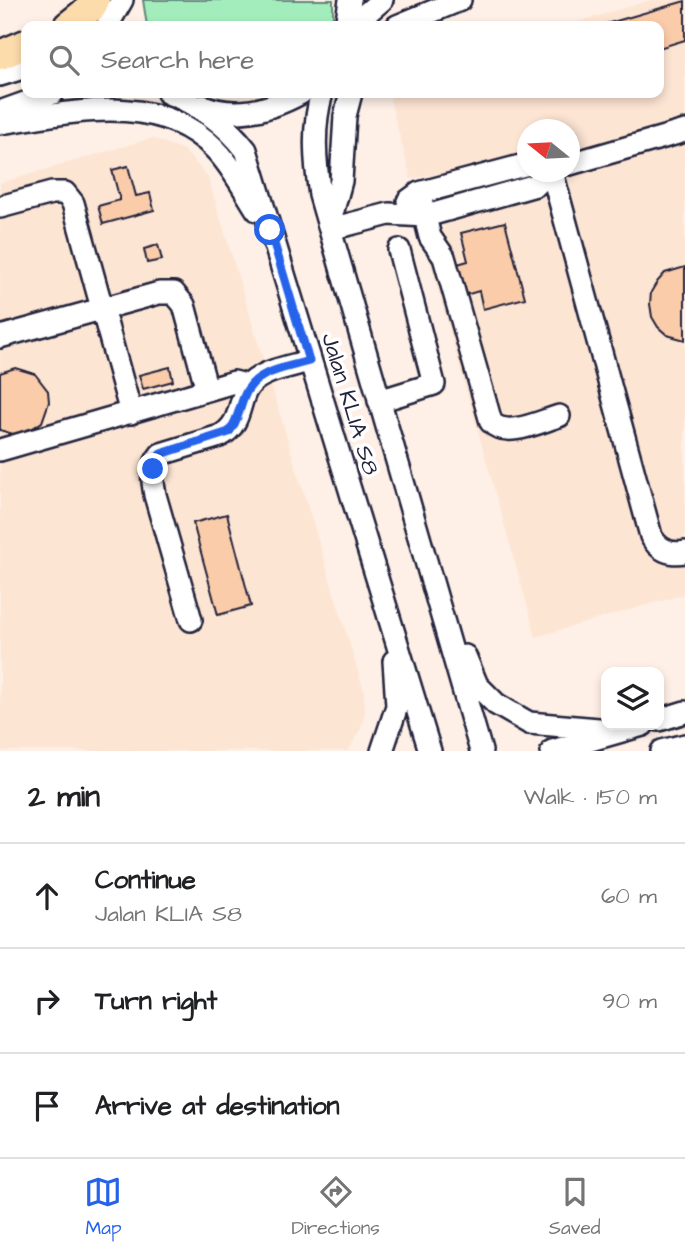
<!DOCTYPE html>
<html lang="en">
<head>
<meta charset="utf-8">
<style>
	:root { --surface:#fff; --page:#f6f6f6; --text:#202124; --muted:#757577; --line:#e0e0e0; --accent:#2563eb }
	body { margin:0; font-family:"Architects Daughter",sans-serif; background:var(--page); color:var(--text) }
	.controls { position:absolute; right:21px; bottom:21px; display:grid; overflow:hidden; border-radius:14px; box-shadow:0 4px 10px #0003 }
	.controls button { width:63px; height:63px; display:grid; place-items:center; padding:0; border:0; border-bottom:2px solid var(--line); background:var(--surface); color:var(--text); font:35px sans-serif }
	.compass { position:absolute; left:517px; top:119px; width:63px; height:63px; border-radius:50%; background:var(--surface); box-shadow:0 4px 10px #0003; rotate:288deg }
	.stop { position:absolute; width:21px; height:21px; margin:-16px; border:5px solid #2563eb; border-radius:50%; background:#fff }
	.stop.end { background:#2563eb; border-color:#fff; box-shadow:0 2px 7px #0008 }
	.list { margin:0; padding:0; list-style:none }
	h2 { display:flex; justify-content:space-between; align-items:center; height:91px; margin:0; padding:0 28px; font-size:30px }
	h2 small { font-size:23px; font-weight:400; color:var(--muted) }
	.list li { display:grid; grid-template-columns:46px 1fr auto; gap:21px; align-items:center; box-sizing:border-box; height:105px; padding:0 28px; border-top:2px solid var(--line) }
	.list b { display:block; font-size:26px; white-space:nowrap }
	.list p { margin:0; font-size:23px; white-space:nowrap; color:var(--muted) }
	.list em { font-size:23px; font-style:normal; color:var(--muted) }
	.icon { flex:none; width:38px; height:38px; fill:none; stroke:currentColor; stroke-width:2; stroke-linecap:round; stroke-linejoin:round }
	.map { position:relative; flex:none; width:685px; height:751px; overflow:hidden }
	.search { position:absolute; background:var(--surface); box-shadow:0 4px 10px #0003; left:21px; right:21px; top:21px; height:77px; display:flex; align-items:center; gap:18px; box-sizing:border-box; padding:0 24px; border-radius:14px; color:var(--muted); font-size:26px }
	.sheet { height:406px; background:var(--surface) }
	nav { display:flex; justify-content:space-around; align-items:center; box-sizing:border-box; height:98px; border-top:2px solid var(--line); background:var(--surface); font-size:19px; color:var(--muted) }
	nav a { display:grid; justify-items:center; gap:4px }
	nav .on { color:var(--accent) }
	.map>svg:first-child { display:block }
	.built { fill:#fde5d4; fill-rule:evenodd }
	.green { fill:#a3ecbb; stroke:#62877b; stroke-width:2 }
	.building { fill:#fbccaa; stroke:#22223b; stroke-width:2 }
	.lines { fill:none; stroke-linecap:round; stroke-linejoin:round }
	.minor-casing { stroke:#22223b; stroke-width:26 }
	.major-casing { stroke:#22223b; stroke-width:33 }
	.minor { stroke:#fff; stroke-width:21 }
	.major { stroke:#fddcac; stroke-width:28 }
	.route { stroke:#2563eb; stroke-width:9 }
	.labels { text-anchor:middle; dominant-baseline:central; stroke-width:7; stroke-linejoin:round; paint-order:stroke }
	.street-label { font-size:23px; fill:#22223b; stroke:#fff }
</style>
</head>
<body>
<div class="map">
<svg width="685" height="751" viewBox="0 0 685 751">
	<rect width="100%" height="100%" fill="#fef0e6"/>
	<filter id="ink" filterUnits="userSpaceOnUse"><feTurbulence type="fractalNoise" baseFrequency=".0143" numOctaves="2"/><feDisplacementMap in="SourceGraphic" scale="14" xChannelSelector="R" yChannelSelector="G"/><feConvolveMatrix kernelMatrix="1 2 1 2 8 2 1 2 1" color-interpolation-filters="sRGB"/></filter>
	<g filter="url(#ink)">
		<path class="built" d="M651,0H685V594L536,637L422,233L444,228L429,175L411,179L390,100L394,93H659V26H564ZM528,130H570V172H528Z
			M152,138L184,150L208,177L364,691L365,713L361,728L348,751H0V183Z"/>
		<path class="green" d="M143,0H333V18L330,26H147Z"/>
		<path class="building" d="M685,1V40L659,48V26H599Z
			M128,166L136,196L150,193L154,210L103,224L98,206L120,200L112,170Z
			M505,222L525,298L483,309L479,291L462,296L454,265L468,261L461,233Z
			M158,245L162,260L147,263L144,249Z
			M685,267V340L667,335L658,327L652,317L650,304L651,292L657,282L665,273Z
			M170,367L173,381L143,389L139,375Z
			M15,368L35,374L48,391L49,402L42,422L24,434H13L0,430V373Z
			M227,514L251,606L218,615L193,523Z"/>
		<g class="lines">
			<defs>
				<path id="minor" d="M107,26L122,0
					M346,26L350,0
					M355,26L368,12L382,0
					M397,26L460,0
					M0,75L26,67
					M168,93C200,105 225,123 246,150L430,751
					M322,93C312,126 315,162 320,195L481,751
					M203,106C237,119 270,110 301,93
					M0,112L53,93
					M0,123C70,113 158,90 215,149C232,166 244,190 257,210
					M570,164L685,131
					M552,172L651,536C658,550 670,555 685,552
					M419,193L430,237L444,257L491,422C506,439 541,421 559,416
					M408,201L419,193L528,164
					M0,207L52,193H65L73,203L131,413
					M329,225L341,181L345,116L351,93
					M331,229L389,214L426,216L536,185L549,172
					M0,337L159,293H174L184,305L207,390L0,450
					M207,390L234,382L249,386
					M379,401L434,384L399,250
					M191,620L155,495C152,479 150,467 161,454L220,436C246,422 235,395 255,380C270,369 292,366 309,361
					M465,656L477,685L496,704L529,723L622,731
					M659,720L685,712
					M382,751L397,706L394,661
					M552,751L643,725
					M662,751L685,745"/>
				<path id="major" d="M68,26L92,7L95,0
					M0,55L26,44"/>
			</defs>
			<use href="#minor" class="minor-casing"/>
			<use href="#major" class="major-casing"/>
			<use href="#minor" class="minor"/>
			<use href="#major" class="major"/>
		</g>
	</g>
	<g class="lines" filter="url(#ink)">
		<path class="route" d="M153,469L155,461L161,454L229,432C238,421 239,409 244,397C253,371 286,368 309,361L270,230"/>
	</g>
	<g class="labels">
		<g class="street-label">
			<text transform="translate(350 404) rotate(73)">Jalan KLIA S8</text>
		</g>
	</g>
</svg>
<div class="controls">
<button><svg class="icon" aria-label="layers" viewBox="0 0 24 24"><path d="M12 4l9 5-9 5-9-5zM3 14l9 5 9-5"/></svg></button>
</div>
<svg class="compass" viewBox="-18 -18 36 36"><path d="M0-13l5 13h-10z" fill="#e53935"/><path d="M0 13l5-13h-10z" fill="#757577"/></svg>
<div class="stop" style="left:270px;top:230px"></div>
<div class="stop end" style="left:153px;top:469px"></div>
<div class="search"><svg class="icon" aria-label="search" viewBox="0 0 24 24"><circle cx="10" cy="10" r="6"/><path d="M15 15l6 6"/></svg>Search here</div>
</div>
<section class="sheet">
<h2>2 min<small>Walk · 150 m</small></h2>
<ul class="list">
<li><svg class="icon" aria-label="ahead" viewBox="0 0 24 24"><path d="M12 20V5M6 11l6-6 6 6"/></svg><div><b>Continue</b><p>Jalan KLIA S8</p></div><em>60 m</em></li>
<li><svg class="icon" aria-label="right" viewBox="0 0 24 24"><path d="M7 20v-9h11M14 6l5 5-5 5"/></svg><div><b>Turn right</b></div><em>90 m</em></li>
<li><svg class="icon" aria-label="arrive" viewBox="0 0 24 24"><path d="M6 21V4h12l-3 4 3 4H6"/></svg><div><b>Arrive at destination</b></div></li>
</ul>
</section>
<nav>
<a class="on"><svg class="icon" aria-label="map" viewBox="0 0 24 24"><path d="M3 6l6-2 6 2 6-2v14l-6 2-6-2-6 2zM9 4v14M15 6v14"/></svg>Map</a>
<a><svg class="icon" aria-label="directions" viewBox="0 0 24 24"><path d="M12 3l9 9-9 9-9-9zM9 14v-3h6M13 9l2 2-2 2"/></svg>Directions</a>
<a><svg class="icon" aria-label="saved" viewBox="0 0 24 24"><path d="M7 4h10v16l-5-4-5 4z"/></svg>Saved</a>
</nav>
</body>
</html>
